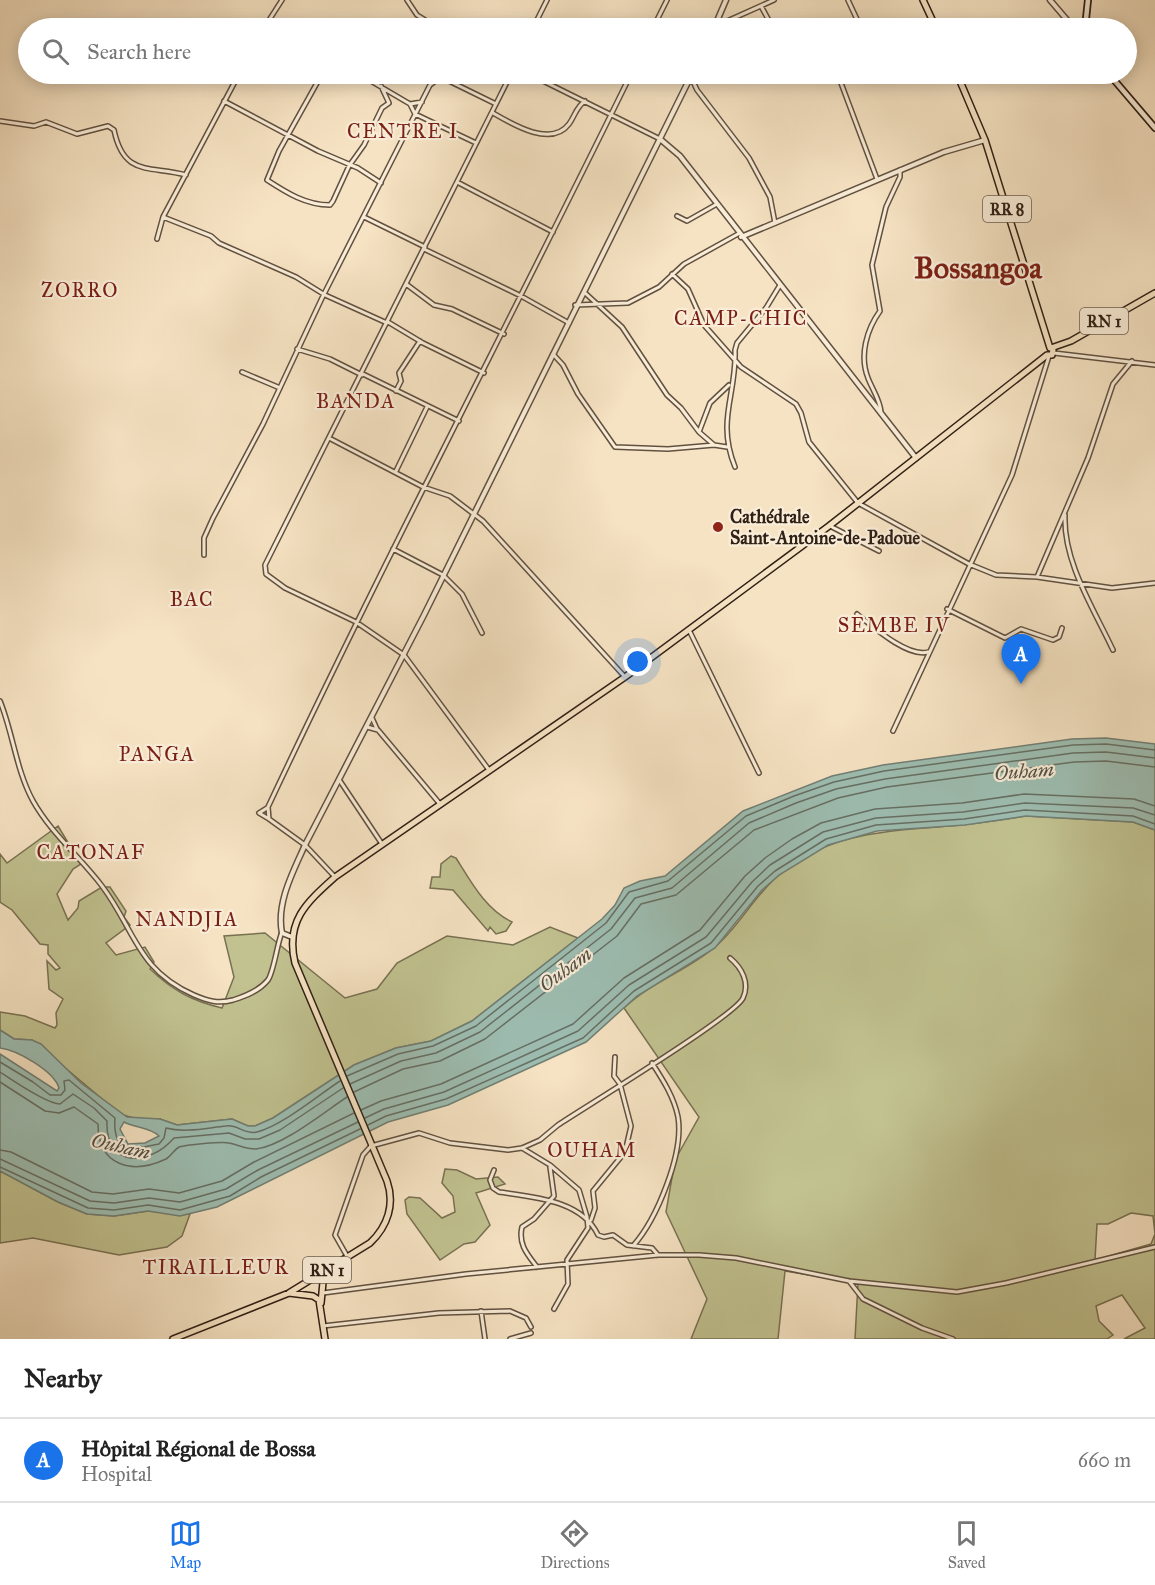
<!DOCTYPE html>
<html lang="en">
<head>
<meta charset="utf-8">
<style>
	:root { --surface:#fff; --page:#f6f6f6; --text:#222; --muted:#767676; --line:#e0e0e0; --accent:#1a73e8 }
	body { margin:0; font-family:"IM FELL Great Primer",serif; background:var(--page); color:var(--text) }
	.you { position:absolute; left:638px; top:662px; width:21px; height:21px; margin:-15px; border:4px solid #fff; border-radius:50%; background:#1a73e8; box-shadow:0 0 0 9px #1a73e833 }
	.badge { display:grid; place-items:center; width:39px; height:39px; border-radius:50%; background:var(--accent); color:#fff; font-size:20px; font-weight:700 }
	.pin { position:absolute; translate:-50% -50px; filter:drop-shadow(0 2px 3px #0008) }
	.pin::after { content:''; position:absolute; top:32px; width:21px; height:18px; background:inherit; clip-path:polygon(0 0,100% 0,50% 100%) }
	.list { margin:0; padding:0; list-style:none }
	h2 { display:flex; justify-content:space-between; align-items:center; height:78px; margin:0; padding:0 24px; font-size:26px }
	h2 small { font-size:20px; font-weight:400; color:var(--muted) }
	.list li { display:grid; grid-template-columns:39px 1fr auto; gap:18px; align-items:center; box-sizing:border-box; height:84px; padding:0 24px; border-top:2px solid var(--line) }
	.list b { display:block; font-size:22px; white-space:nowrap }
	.list p { margin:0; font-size:20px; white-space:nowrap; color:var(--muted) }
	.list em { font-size:20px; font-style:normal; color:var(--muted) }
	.icon { flex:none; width:33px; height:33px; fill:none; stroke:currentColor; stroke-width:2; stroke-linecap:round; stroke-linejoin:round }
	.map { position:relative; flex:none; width:1155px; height:1339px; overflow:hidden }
	.search { position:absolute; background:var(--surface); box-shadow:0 3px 15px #0003; left:18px; right:18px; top:18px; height:66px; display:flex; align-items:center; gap:15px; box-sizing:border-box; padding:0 21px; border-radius:33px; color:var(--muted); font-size:22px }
	.sheet { height:162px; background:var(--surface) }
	nav { display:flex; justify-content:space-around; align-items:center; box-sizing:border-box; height:84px; border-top:2px solid var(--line); background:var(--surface); font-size:16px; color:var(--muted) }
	nav a { display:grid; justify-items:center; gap:3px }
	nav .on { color:var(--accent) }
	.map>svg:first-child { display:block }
	.green { fill:#c1c290; stroke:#787153; stroke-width:1.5; fill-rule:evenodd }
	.water { fill:#9dbeb2; stroke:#717f74; stroke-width:1.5; fill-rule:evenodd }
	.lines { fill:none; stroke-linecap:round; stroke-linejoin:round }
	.shore { stroke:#666f64; stroke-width:1.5 }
	.minor-casing { stroke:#625141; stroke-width:6 }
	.tertiary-casing { stroke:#625141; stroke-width:7 }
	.secondary-casing { stroke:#302016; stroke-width:8 }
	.primary-casing { stroke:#302016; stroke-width:8 }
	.minor { stroke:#f9edd8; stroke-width:3 }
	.tertiary { stroke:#f9edd8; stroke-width:4 }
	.secondary { stroke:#f9edd8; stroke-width:4.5 }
	.primary { stroke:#f6e3c3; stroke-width:5 }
	.poi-dot { fill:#8f2418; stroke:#f9edd8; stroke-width:2 }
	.labels { text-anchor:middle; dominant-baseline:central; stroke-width:4.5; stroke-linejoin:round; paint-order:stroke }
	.shield { fill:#f9edd8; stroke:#6c5e50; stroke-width:1.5 }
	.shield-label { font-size:16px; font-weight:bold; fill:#302016 }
	.poi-label { font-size:18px; font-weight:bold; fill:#302016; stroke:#f9edd8; text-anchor:start }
	.neighbourhood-label { font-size:20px; letter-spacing:1.5px; fill:#7a1f14; stroke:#f9edd8 }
	.water-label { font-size:20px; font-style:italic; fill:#514f45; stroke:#f9edd8 }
	.town-label { font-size:30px; font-weight:bold; fill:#7a1f14; stroke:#f9edd8 }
</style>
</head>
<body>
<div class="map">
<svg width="1155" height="1339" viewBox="0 0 1155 1339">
	<rect width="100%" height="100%" fill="#f6e3c3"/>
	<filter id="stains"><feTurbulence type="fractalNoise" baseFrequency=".00333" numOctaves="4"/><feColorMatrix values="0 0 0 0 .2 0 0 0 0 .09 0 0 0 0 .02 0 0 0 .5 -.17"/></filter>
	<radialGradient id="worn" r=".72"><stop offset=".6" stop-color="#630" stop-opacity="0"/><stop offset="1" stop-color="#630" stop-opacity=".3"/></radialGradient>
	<path class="green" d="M1026,816L1133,822L1155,830V1339H1124L1145,1328L1122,1295L1096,1306L1099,1321L1113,1335L1107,1339H855L858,1283L785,1271L778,1339H691L707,1299L666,1212L675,1160L699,1117L624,1008C651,982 687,971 715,947C739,927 753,897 778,876C832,831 883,832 949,826C975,824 1000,820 1026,816ZM1131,1213L1153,1216L1155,1234L1151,1244L1095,1260L1097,1224H1108Z
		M58,826L81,864L73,869L57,894L68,920L78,908L79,901L102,887H110L126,911L124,917L130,925L106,943L116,955L145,947L154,962L150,969C172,990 192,1001 222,1008L234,977L224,936L265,933L345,998L377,989L397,963L447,936L513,945L550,927L578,938L472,1021L431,1041L396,1048L354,1065L273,1118L255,1126H248L232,1119L177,1125L160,1119H137L120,1114L32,1040L14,1039L0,1030V1012L25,1016L55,1028L57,1025L56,1013L63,999L49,989L47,961L56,970L60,968L48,954V945L40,944L12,910L0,902V854L7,863Z
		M451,856L456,858C471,882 486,910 512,922L506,931L496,934L490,927L488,931L453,890L430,888L432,877H440L441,864Z
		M445,1169L457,1170L476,1179L498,1177L505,1184L476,1193L490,1225L475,1242L464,1244L440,1260L407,1214L405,1200L409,1197L420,1198L442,1218L455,1212L453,1196L442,1183Z
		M0,1171L58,1202L87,1214L114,1216L148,1211L190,1214L182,1236L167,1247L119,1255L33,1238L0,1243Z"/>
	<path class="water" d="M1106,738L1155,744V830L1133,822L1026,816L965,825L877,831L828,845L779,875L762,890L715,948L637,996L586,1042L448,1105L388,1122L217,1207L180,1216L148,1211L114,1216L87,1214L58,1202L0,1171V1054L57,1091L59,1088C54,1071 17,1050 0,1048V1030L14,1039L32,1040L41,1044L81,1083L127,1117L160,1119L177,1125L232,1119L248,1126H255L273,1118L354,1065L396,1048L431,1041L472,1021L602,919L615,905L624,888L640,881L665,876L743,811L832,776L883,765L1072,739ZM124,1122C135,1128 150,1127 159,1136L145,1143L128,1144L120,1129Z"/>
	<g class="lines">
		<path class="shore" d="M0,1062L33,1082L50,1095H61L65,1090L64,1081L69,1080L115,1118C114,1130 115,1144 128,1150L159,1144L164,1138L166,1128C185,1133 206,1128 226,1126C237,1124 245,1135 257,1132C283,1125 317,1096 340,1081
			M0,1072C12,1080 47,1104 60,1104L73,1094L94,1108L107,1121C105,1169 150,1166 174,1138L229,1133L245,1139H259L280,1130L343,1088
			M347,1076L398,1054L433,1046L476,1026L606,923L629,892L668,881L746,816L794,796L834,782L884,771L1073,745L1106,744L1155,750
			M0,1082L45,1111L59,1113L74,1107L98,1124C98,1166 132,1175 166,1159C171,1156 174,1150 179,1147C185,1145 223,1141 229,1143C239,1145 245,1149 256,1149C283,1146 324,1112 347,1097
			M350,1084L401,1061L436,1053L480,1032L611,929L635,898L672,888L749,823L796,803L836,789L885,779L1073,753L1106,752L1155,758
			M354,1092L403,1069L440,1061L485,1039L617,936L641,904L676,895L754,830L838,798L887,787L1074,762L1106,761L1155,767
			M361,1110L381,1101L441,1084L573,1024L624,978L700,930L745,876L765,858L792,839L821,823L875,809L962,803L1024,794L1134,799L1155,806
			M365,1118L384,1109L444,1092L578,1031L629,985L706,937L752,882L770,865L823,832L876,818L963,812L1025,803L1133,808L1155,815
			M368,1125L386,1116L446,1099L583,1038L634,991L711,943L758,886L775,871L826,839L876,825L964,819L1025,810L1133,816L1155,824
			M0,1150L11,1152L92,1192L113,1194L149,1189L179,1193L222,1181L254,1162L354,1113
			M0,1159L90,1201L114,1203L149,1198L180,1202L226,1189L258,1170L358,1122
			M0,1167L88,1208L114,1210L148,1205L180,1210L230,1196L261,1177L360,1129"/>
		<defs>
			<path id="minor" d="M407,0L417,15L438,28
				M848,0L861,28
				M761,6L773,28
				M268,21L278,28
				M716,26L774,0
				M264,28L282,0
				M533,28L547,0
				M653,28L667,0
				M322,74L279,151L267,180C287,193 306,205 330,205L333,201L349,166L364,145L382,108L389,103L381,86
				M359,74L410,104L422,102
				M529,74L660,139
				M691,77L697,90L749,158L770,197L775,223
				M841,83L877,179
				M224,101L318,151L358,168L381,183
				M410,104L415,114L476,143
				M493,113C512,124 551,148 569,124C575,116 576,107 585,101
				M0,121L34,126L46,122L77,134L108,126L114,130C124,178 151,165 186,175
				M457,182L553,232
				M677,216L687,221L717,204
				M163,217L211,236L219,243L296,277L325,295L387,323
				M364,217L425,247
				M157,239L163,217L239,74
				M424,249L521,296L569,323
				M672,274L688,289L704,325L741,367L796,404L801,413L809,442L858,503L969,564L996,575L1037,577L1112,588L1155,583
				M406,284L434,305L452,309L504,334
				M584,292L622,327L667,395L681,408L699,432L714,445L727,447
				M575,305L628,303L659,287L684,264L738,234
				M388,322L423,343L484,373
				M297,349L330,359L362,375
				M1054,353L1155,365
				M553,354L563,365L578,394L615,447L668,449L714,445
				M242,372L280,388
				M363,374L459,421
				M396,391L401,381L399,373L420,341
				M881,413C881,401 872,389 868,378C859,355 867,329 880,311L872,265L886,207L900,177V170
				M699,432L710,403L729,385
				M329,438L423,487L450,496L483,521L625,677
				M735,467C716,420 737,394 735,350L737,343L766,308L780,285
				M396,471L427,407
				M1065,515C1063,562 1094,609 1113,650
				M830,526L879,551
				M393,549L443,575L462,594L482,633
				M204,555V538L213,518L263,424L322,298L430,85L438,79H445L496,104
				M1037,577L1088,458L1113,384L1132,361
				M947,609L1005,638L1021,629L1053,640L1059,637L1062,628
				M857,614C872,626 908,658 928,652
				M689,630L759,773
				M0,701C13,733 16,770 33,801C51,833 80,857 102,886C135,930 137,970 194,995C208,1001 218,1004 233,1000C246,996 259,991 268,980C274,971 277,944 282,932
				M372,718L377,729
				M367,727L378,730L440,804
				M893,731L1012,475L1049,356
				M489,770L404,655L356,622L285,588L266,574L265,565L511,74
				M340,781L382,844
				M267,808L259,813L269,819
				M335,877L305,845L269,819L268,807C384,560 511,319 631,74
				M522,1148L550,1165L579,1190L587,1217L588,1228L567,1260L568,1284L554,1309
				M494,1170L490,1180L493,1188L499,1192C533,1197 582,1200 598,1235L604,1237L613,1235L627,1245L652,1248L658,1255
				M591,1220L595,1208L593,1191L625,1152L631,1126L620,1084L614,1076L615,1057
				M633,1246C657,1219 684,1153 678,1117C674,1097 663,1080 652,1063
				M347,1256L335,1235L363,1155L371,1146L419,1133L450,1143L508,1150L522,1148L540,1140L558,1125C585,1107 735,1016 743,998C750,983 742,968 730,958
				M537,1267C527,1254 518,1244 522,1227L534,1219L554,1196L550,1167
				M849,1281L863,1299L922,1328L953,1339
				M323,1293L466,1274L658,1255H699L736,1258L849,1281L957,1292L1006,1283L1155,1247
				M481,1311L485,1339
				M323,1326L439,1313L510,1311L526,1318L531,1327
				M510,1339L531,1333"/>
			<path id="tertiary" d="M1050,0L1074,28
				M714,28L726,0
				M660,139L680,156L916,458
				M741,237L944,152L985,140
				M292,937L282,933C276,903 293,872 305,845L424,615L692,74"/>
			<path id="secondary" d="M1085,28L1088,0
				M1109,74L1155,128"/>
			<path id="primary" d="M923,0L936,28
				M957,74L985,140L1050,348
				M1051,348L1071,341L1155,293
				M289,1293L313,1296L319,1300L325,1339
				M321,1303L324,1272
				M173,1339L289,1293L370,1243C388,1226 395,1204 387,1181L295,963C285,921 307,902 335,877L625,677L829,526L1047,355H1052L1053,350"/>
		</defs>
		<use href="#minor" class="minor-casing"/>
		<use href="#tertiary" class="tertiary-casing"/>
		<use href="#secondary" class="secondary-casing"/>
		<use href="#primary" class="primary-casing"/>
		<use href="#minor" class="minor"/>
		<use href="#tertiary" class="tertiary"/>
		<use href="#secondary" class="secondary"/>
		<use href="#primary" class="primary"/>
	</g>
	<circle class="poi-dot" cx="718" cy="527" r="6"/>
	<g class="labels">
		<g class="shield">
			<rect x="983" y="196" width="48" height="26" rx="4.5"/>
			<rect x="1080" y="308" width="48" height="26" rx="4.5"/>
			<rect x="303" y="1257" width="48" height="26" rx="4.5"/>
		</g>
		<g class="shield-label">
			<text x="1007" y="209">RR 8</text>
			<text x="1104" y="321">RN 1</text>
			<text x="327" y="1270">RN 1</text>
		</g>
		<g class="poi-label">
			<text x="730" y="517">Cathédrale<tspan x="730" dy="21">Saint-Antoine-de-Padoue</tspan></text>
		</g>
		<g class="neighbourhood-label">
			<text x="403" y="131">CENTRE I</text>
			<text x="80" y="290">ZORRO</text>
			<text x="741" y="318">CAMP-CHIC</text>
			<text x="356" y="401">BANDA</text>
			<text x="192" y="599">BAC</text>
			<text x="894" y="625">SEMBE IV</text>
			<text x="157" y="754">PANGA</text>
			<text x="91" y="852">CATONAF</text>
			<text x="187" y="919">NANDJIA</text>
			<text x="592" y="1150">OUHAM</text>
			<text x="216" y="1267">TIRAILLEUR</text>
		</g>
		<g class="water-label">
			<text transform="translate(1024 771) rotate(-4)">Ouham</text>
			<text transform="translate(565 969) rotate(-36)">Ouham</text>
			<text transform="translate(121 1146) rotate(13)">Ouham</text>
		</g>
		<g class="town-label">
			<text x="978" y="268">Bossangoa</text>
		</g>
	</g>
	<rect width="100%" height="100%" filter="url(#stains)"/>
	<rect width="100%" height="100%" fill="url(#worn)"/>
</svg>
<div class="you"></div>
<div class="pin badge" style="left:1021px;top:684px">A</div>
<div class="search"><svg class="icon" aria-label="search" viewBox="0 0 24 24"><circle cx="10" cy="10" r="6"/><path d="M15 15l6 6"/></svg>Search here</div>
</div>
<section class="sheet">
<h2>Nearby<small></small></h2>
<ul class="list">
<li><span class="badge">A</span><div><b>Hôpital Régional de Bossa</b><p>Hospital</p></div><em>660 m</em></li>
</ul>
</section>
<nav>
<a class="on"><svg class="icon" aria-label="map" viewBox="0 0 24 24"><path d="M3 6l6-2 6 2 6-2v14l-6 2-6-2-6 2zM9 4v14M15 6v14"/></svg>Map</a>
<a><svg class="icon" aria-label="directions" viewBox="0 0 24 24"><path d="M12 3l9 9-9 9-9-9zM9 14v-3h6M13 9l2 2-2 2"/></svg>Directions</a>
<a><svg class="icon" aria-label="saved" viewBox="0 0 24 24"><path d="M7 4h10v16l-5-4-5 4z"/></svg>Saved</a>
</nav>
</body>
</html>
